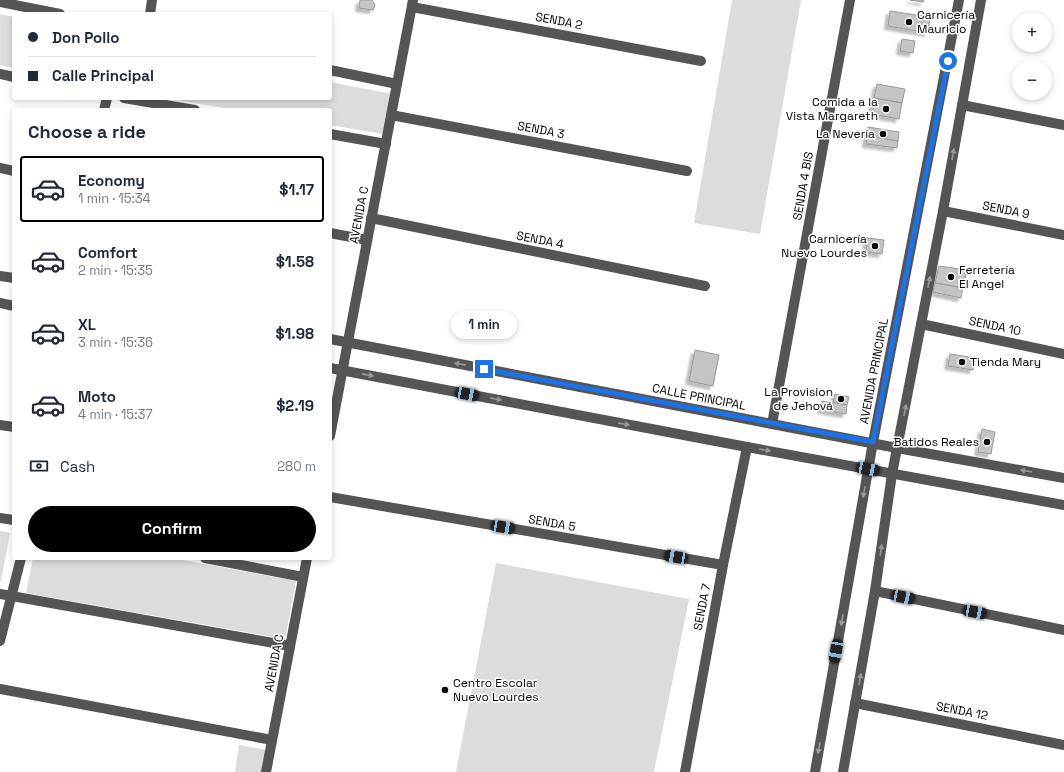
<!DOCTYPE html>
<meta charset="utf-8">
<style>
:root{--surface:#fff;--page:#f2f2f3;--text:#1f2937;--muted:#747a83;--line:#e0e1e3;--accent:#000}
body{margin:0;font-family:"Space Grotesk",sans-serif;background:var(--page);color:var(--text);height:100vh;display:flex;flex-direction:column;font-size:15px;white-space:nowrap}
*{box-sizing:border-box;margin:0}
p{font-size:13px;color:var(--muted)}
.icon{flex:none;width:22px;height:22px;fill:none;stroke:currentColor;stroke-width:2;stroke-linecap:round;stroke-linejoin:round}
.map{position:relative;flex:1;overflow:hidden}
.sheet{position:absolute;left:12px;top:108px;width:320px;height:452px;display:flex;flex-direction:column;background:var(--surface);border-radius:4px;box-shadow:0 2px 6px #0003}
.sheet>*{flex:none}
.guide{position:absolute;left:12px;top:12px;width:320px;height:88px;border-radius:4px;box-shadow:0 2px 6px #0003;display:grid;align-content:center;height:88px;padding:0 16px;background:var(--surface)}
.buttons{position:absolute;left:1012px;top:12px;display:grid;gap:8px}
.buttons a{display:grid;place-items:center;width:40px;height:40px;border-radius:50%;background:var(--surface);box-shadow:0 2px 6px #0003;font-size:20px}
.end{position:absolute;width:18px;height:18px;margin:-9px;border:5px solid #1a73e8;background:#fff;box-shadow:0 0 0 2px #fff}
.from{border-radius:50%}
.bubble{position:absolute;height:28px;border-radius:14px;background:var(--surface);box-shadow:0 2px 6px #0003;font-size:13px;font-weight:700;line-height:28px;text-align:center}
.car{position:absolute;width:12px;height:24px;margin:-12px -6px;border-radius:5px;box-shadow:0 0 3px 1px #0007;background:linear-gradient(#222 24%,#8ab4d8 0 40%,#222 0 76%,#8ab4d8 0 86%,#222 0)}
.guide b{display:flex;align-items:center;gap:14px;height:38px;font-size:15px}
.guide b+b{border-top:1px solid var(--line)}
.guide i{width:10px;height:10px;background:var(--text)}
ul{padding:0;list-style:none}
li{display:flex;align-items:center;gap:12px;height:66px;margin:0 8px 6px;padding:0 8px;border:2px solid transparent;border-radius:4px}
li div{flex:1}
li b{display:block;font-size:15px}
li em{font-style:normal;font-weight:700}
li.current{border-color:var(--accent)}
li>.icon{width:36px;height:36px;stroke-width:1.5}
h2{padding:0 16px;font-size:18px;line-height:48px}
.pay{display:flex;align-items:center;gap:10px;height:44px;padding:0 16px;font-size:15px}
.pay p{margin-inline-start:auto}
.cta{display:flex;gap:8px;margin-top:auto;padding:8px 16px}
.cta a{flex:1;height:46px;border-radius:24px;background:var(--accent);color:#fff;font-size:16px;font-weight:700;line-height:46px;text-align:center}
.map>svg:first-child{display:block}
.green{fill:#dcdcdc}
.building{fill:#c4c4c4;stroke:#999;filter:url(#shadow)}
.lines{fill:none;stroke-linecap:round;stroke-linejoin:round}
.minor{stroke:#555;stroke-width:10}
.oneway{fill:#999}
.route{stroke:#1a73e8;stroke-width:5}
.poi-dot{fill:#000;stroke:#fff;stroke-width:1.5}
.labels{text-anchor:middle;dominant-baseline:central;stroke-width:3;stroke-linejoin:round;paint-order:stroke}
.poi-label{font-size:12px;fill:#000;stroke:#fff;text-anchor:end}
.street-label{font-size:12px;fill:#000;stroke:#fff}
</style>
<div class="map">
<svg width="1064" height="772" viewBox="0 0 1064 772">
<defs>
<filter id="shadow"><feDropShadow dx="-3.5" dy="3.5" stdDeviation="1" flood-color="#0004"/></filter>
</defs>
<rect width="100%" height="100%" fill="#fff"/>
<g class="green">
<polygon points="732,0 801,0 760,234 694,223"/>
<polygon points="0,14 14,17 14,68 0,65"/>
<polygon points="330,82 392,94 388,135 330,125 330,110 237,110 163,98 330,98"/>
<polygon points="0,531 10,533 1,581 0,581"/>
<polygon points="33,558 172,558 296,581 285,639 26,593"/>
<polygon points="496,563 689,599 654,772 456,772"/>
<polygon points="239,745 274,751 269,772 235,772"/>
</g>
<g class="building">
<polygon points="360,0 372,0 375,5 373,10 359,8"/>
<polygon points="910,0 924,0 923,2"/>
<polygon points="890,11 930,17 928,33 888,26"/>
<polygon points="902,39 915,41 913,53 900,51"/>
<polygon points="877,84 905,89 902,103 874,98"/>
<polygon points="874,98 902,103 899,119 871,114"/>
<polygon points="868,127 899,132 898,141 867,136"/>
<polygon points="867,136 898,141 897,148 866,144"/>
<polygon points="867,238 884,240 882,254 866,252"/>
<polygon points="939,266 967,270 963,288 935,283"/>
<polygon points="935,283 963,288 961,298 933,292"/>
<polygon points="695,350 719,355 713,386 689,381"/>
<polygon points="950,354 975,358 973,370 948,366"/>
<polygon points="835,394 849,397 847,405 833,402"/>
<polygon points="822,401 847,405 846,414 821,410"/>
<polygon points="982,429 995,432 991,454 978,452"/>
</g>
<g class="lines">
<g class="minor">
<polyline points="0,2 60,14"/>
<polyline points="412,7 701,61"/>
<polyline points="150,14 152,0"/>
<polyline points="330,70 397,84"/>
<polyline points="0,74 14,77"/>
<polyline points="124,98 195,110"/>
<polyline points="962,105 1064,125"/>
<polyline points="104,110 107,98"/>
<polyline points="391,115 687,171"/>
<polyline points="330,134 386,144"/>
<polyline points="0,168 14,171"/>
<polyline points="943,211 1064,235"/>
<polyline points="371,218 705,286"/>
<polyline points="330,233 367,240"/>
<polyline points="0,276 14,278"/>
<polyline points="0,303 14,306"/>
<polyline points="921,324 1064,354"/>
<polyline points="330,339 897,448 1064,478"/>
<polyline points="330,368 747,447 1064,505"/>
<polyline points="772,424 850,0"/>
<polyline points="0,425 14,427"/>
<polyline points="330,436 413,0"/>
<polyline points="330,497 723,565"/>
<polyline points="0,518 14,520"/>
<polyline points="205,558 303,577"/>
<polyline points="875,591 1064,630"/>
<polyline points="0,594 290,646"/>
<polyline points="0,641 21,558"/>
<polyline points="0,689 272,740"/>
<polyline points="855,703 1064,745"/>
<polyline points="266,772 307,558"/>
<polyline points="685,772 723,565 747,447"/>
<polyline points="815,772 873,442 959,0"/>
<polyline points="843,772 875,591 892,474 943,211 981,0"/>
</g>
</g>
<defs><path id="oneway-solid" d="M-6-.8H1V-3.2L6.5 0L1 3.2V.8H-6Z"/></defs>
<g class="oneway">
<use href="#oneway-solid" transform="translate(953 154) rotate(-80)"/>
<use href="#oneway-solid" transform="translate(929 282) rotate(-79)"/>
<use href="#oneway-solid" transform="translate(460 364) rotate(-169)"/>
<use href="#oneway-solid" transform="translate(368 375) rotate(11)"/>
<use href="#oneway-solid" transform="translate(496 399) rotate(11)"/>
<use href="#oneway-solid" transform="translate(905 410) rotate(-79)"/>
<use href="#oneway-solid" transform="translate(624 424) rotate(11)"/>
<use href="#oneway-solid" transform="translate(765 450) rotate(10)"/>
<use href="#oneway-solid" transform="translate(1026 471) rotate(-170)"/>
<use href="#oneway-solid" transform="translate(864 492) rotate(100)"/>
<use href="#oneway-solid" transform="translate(881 550) rotate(-82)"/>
<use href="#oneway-solid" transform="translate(842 620) rotate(100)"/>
<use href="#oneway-solid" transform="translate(860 679) rotate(-80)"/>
<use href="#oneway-solid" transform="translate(819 748) rotate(100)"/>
</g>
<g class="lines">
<polyline class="route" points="484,369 873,442 948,61"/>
</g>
<g class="poi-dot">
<circle cx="909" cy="22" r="4"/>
<circle cx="886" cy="109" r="4"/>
<circle cx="883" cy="134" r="4"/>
<circle cx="875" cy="246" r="4"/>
<circle cx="951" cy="277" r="4"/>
<circle cx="962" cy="362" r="4"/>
<circle cx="841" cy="399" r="4"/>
<circle cx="987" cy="442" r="4"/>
<circle cx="445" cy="690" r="4"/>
</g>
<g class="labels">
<g class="poi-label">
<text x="917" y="15" text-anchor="start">Carnicería<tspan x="917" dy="14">Mauricio</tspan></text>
<text x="878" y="102">Comida a la<tspan x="878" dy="14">Vista Margareth</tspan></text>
<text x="875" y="134">La Nevería</text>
<text x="867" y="239">Carnicería<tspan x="867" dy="14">Nuevo Lourdes</tspan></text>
<text x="959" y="270" text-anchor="start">Ferretería<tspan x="959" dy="14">El Angel</tspan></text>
<text x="970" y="362" text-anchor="start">Tienda Mary</text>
<text x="833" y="392">La Provision<tspan x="833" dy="14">de Jehová</tspan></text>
<text x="979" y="442">Batidos Reales</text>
<text x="453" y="683" text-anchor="start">Centro Escolar<tspan x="453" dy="14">Nuevo Lourdes</tspan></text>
</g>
<g class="street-label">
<text transform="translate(559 21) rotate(11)">SENDA 2</text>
<text transform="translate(541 130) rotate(11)">SENDA 3</text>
<text transform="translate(803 186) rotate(-80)">SENDA 4 BIS</text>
<text transform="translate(1006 210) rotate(11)">SENDA 9</text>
<text transform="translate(359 215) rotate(-79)">AVENIDA C</text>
<text transform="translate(540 240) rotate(11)">SENDA 4</text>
<text transform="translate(995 326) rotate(12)">SENDA 10</text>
<text transform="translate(874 371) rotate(-79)">AVENIDA PRINCIPAL</text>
<text transform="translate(699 397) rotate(11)">CALLE PRINCIPAL</text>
<text transform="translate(552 523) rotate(10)">SENDA 5</text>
<text transform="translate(702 607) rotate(-79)">SENDA 7</text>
<text transform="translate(274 663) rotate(-79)">AVENIDA C</text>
<text transform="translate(962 711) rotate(11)">SENDA 12</text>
</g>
</g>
</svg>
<div class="buttons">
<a>+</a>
<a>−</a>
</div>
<i class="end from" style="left:948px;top:61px"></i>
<i class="end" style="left:484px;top:369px"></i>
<div class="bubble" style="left:451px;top:311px;width:66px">1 min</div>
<i class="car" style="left:467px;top:394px;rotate:101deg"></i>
<i class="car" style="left:868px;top:469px;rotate:101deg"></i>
<i class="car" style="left:503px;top:527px;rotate:100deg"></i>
<i class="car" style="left:676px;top:557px;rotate:280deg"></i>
<i class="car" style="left:903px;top:597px;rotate:102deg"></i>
<i class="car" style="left:975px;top:612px;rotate:101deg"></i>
<i class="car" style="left:836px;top:651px;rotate:190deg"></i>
<div class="guide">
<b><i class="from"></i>Don Pollo</b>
<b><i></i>Calle Principal</b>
</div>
<section class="sheet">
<h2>Choose a ride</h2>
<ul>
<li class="current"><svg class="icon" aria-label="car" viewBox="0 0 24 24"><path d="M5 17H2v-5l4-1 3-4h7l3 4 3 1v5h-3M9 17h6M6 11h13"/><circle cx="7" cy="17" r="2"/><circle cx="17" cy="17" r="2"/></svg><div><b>Economy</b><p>1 min · 15:34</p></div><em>$1.17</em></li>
<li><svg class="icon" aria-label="car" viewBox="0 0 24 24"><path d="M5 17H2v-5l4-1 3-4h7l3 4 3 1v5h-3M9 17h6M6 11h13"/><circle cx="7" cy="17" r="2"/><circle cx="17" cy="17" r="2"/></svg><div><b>Comfort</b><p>2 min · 15:35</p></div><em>$1.58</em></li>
<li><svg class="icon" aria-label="car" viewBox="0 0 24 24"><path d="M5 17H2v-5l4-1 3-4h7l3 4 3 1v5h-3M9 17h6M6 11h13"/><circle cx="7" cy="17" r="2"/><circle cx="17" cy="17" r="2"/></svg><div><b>XL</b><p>3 min · 15:36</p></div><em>$1.98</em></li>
<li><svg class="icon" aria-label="car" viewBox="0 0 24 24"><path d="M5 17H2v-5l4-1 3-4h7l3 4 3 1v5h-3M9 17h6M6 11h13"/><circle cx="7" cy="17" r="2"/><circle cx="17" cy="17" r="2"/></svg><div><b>Moto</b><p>4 min · 15:37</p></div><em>$2.19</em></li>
</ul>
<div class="pay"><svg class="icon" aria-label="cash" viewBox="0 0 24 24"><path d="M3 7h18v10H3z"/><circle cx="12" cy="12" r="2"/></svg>Cash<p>280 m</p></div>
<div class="cta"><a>Confirm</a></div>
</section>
</div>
